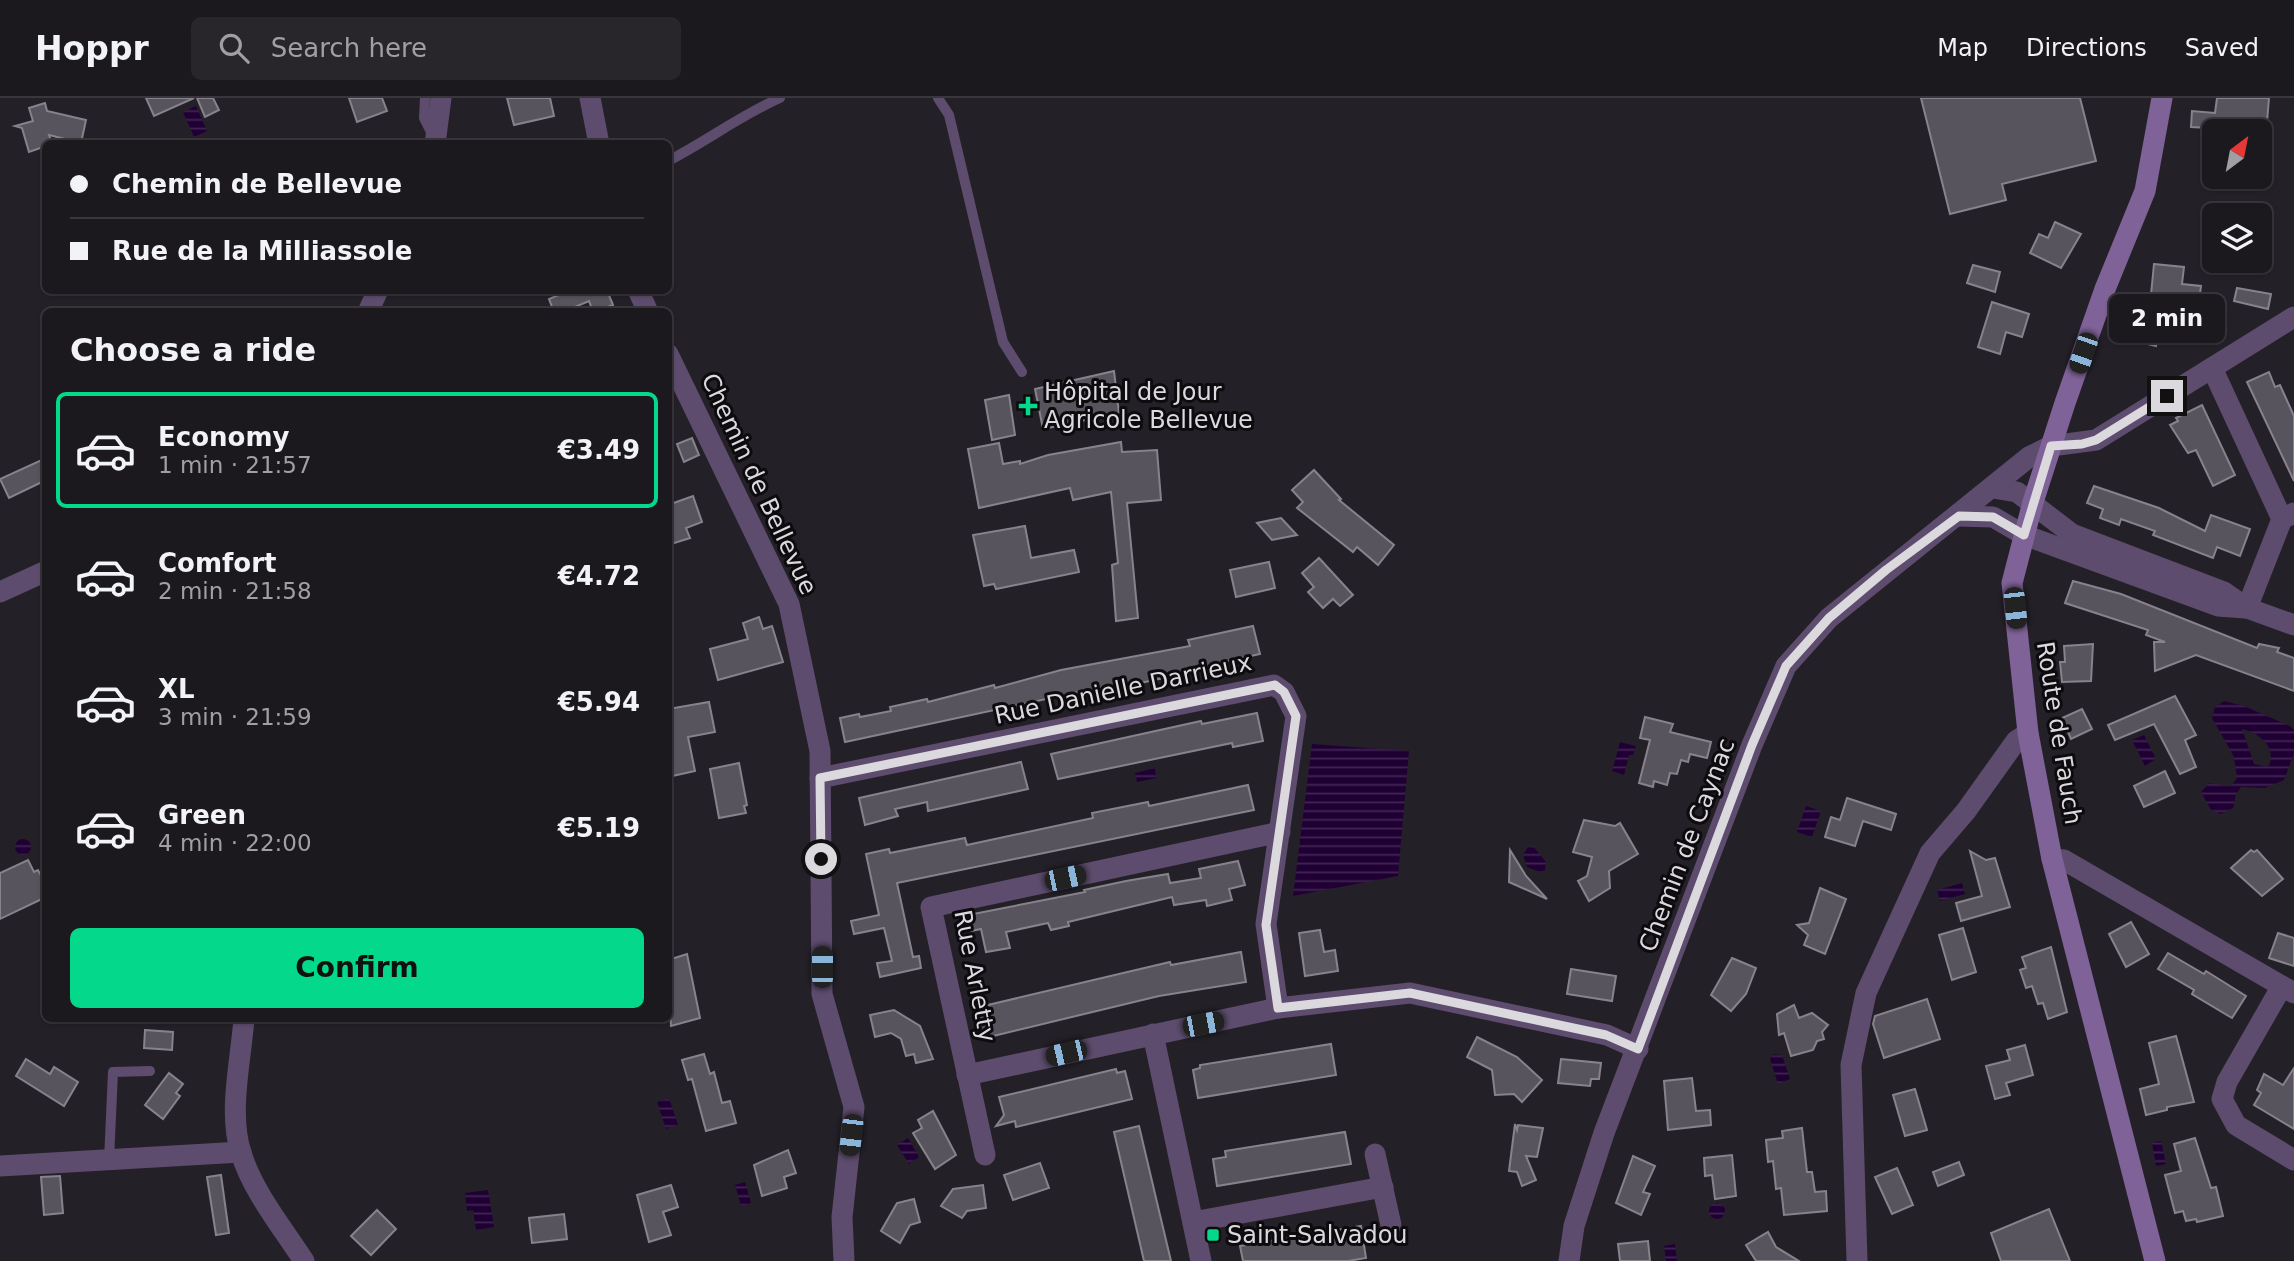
<!DOCTYPE html>
<meta charset="utf-8">
<style>
:root{--surface:#1b181e;--page:#28252b;--text:#f1f3f6;--muted:#a0a0a4;--line:#39373c;--accent:#04d98b}
body{margin:0;font-family:"DejaVu Sans",sans-serif;background:var(--page);color:var(--text);height:100vh;display:flex;flex-direction:column;font-size:26px;white-space:nowrap}
*{box-sizing:border-box;margin:0}
p{font-size:23px;color:var(--muted)}
.icon{flex:none;width:38px;height:38px;fill:none;stroke:currentColor;stroke-width:2;stroke-linecap:round;stroke-linejoin:round}
.map{position:relative;flex:1;overflow:hidden}
.panel{position:absolute;left:42px;top:210px;width:630px;height:714px;display:flex;flex-direction:column;background:var(--surface);border-radius:10px;box-shadow:0 2px 5px #0004,0 0 0 2px var(--line)}
.panel>*{flex:none}
.banner{position:absolute;left:42px;top:42px;width:630px;height:154px;border-radius:10px;box-shadow:0 2px 5px #0004,0 0 0 2px var(--line);display:grid;align-content:center;height:154px;padding:0 28px;background:var(--surface)}
.needle{width:46px;rotate:32deg}
.tools{position:absolute;left:2202px;top:21px;display:grid;gap:14px}
.tools a{display:grid;place-items:center;width:70px;height:70px;border-radius:10px;background:var(--surface);box-shadow:0 2px 5px #0004,0 0 0 2px var(--line);font-size:35px}
.end{position:absolute;width:32px;height:32px;margin:-16px;border:9px solid #dbd9de;background:#111;box-shadow:0 0 0 4px #111}
.from{border-radius:50%}
.bubble{position:absolute;height:49px;border-radius:10px;background:var(--surface);box-shadow:0 2px 5px #0004,0 0 0 2px var(--line);font-size:23px;font-weight:800;line-height:49px;text-align:center}
.car{position:absolute;width:21px;height:42px;margin:-21px -10px;border-radius:9px;box-shadow:0 0 5px 2px #0007;background:linear-gradient(#222 24%,#8ab4d8 0 40%,#222 0 76%,#8ab4d8 0 86%,#222 0)}
.banner b{display:flex;align-items:center;gap:24px;height:66px;font-size:26px}
.banner b+b{border-top:2px solid var(--line)}
.banner i{width:18px;height:18px;background:var(--text)}
ul{padding:0;list-style:none}
li{display:flex;align-items:center;gap:21px;height:116px;margin:0 14px 10px;padding:0 14px;border:4px solid transparent;border-radius:10px}
li div{flex:1}
li b{display:block;font-size:26px}
li em{font-style:normal;font-weight:800}
li.current{border-color:var(--accent)}
li>.icon{width:63px;height:63px;stroke-width:1.5}
h2{padding:0 28px;font-size:32px;line-height:84px}
.action{display:flex;gap:14px;margin-top:auto;padding:14px 28px}
.action a{flex:1;height:80px;border-radius:10px;background:var(--accent);color:#111;font-size:28px;font-weight:800;line-height:80px;text-align:center}
header{display:flex;align-items:center;gap:42px;box-sizing:border-box;height:98px;padding:0 35px;background:var(--surface);border-bottom:2px solid var(--line)}
header strong{font-size:33px}
nav{display:flex;gap:38px;margin-inline-start:auto;font-size:24px}
.search{width:490px;height:63px;background:var(--page);display:flex;align-items:center;gap:18px;box-sizing:border-box;padding:0 24px;border-radius:10px;color:var(--muted);font-size:26px}
.map>svg:first-child{display:block}
.water{fill:url(#water-rules);fill-rule:evenodd}
.building{fill:#58545d;stroke:#87828c;stroke-width:2}
.lines{fill:none;stroke-linecap:round;stroke-linejoin:round}
.lane{stroke:#5d4c6d;stroke-width:10}
.street{stroke:#5d4c6d;stroke-width:21}
.secondary{stroke:#7f6297;stroke-width:21}
.route{stroke:#dbd9de;stroke-width:9}
.poi-dot{fill:#04d98b;stroke:#0d0b0e;stroke-width:2.5}
.labels{text-anchor:middle;dominant-baseline:central;stroke-width:6;stroke-linejoin:round;paint-order:stroke}
.poi-label{font-size:24px;fill:#dbd9de;stroke:#0d0b0e;text-anchor:start}
.street-label{font-size:24px;fill:#dbd9de;stroke:#0d0b0e}
</style>
<header>
<strong>Hoppr</strong>
<div class="search"><svg class="icon" aria-label="search" viewBox="0 0 24 24"><circle cx="10" cy="10" r="6"/><path d="M15 15l6 6"/></svg>Search here</div>
<nav><a>Map</a><a>Directions</a><a>Saved</a></nav>
</header>
<div class="map">
<svg width="2294" height="1163" viewBox="0 0 2294 1163">
<defs>
<pattern id="water-rules" width="6" height="5" patternUnits="userSpaceOnUse" patternTransform="scale(1.75)"><rect width="6" height="5" fill="#200034"/><path d="M0 2.5h6" fill="none" stroke="#402551"/></pattern>
</defs>
<rect width="100%" height="100%" fill="#242028"/>
<g class="water">
<polygon points="196,8 207,33 194,39 183,14"/>
<path d="M2224 603 2244 608 2290 628 2294 632V655L2284 682 2265 690 2241 689 2236 696 2233 710 2221 716 2211 712 2201 694 2209 685 2231 688 2237 680 2234 659 2212 620 2215 609ZM2242 631C2260 635 2278 650 2268 669L2254 666Z"/>
<polygon points="2144,637 2156,661 2145,668 2132,642"/>
<polygon points="1620,644 1636,648 1633,657 1629,657 1624,677 1612,673"/>
<polygon points="1312,646 1409,653 1398,778 1293,798"/>
<polygon points="1155,670 1156,680 1137,684 1135,675"/>
<polygon points="1806,708 1821,713 1812,739 1797,734"/>
<circle cx="23" cy="749" r="8"/>
<polygon points="1533,748 1546,764 1545,772 1540,774 1527,769 1523,757 1528,749"/>
<polygon points="1962,785 1965,796 1940,803 1937,792"/>
<polygon points="1774,956 1782,957 1790,981 1778,986 1770,961"/>
<polygon points="669,1000 678,1027 666,1031 657,1004"/>
<polygon points="908,1040 919,1059 909,1066 897,1047"/>
<polygon points="2161,1043 2166,1066 2156,1068 2152,1045"/>
<polygon points="745,1084 751,1105 741,1108 735,1087"/>
<polygon points="488,1092 494,1129 476,1132 473,1112 467,1113 465,1095"/>
<circle cx="1717" cy="1113" r="8"/>
<polygon points="1675,1146 1677,1163 1666,1163 1664,1148"/>
</g>
<g class="building">
<polygon points="146,0 194,0 154,18"/>
<polygon points="197,0 213,0 219,12 205,19"/>
<polygon points="349,0 382,0 387,13 357,24"/>
<polygon points="507,0 550,0 554,18 514,27"/>
<polygon points="1921,0 2080,0 2096,63 2002,86 2006,102 1950,116"/>
<polygon points="2217,0 2269,0 2267,24 2248,23 2247,32 2191,29 2192,13 2215,15"/>
<polygon points="45,5 47,13 86,22 81,45 49,37 52,46 29,54 22,30 15,28 33,23 29,10"/>
<polygon points="2055,124 2081,136 2061,170 2030,155 2039,136 2048,140"/>
<polygon points="2154,166 2184,169 2182,186 2201,188 2199,204 2168,199 2156,248 2131,242 2140,204 2150,207"/>
<polygon points="1973,167 2000,174 1995,194 1967,185"/>
<polygon points="2237,190 2271,196 2268,211 2234,203"/>
<polygon points="571,192 613,192 608,195 613,207 593,214 589,203 563,214 554,214 549,201"/>
<polygon points="1992,204 2029,216 2022,239 2006,234 2000,256 1978,249"/>
<polygon points="1114,273 1119,315 1043,331 1035,291"/>
<polygon points="2269,274 2275,289 2280,287 2294,318 2294,383 2247,284"/>
<polygon points="1009,297 1015,337 992,342 985,302"/>
<polygon points="2202,307 2235,377 2213,388 2196,352 2188,355 2170,327 2178,323 2176,320"/>
<polygon points="692,340 699,357 684,364 677,346"/>
<polygon points="1121,344 1122,354 1157,352 1161,402 1127,405 1138,520 1116,523 1112,467 1118,465 1111,394 1073,402 1070,390 979,410 968,351 999,345 1003,366 1020,363 1020,366 1048,357"/>
<polygon points="46,360 46,382 9,400 0,381"/>
<polygon points="1314,372 1341,401 1339,402 1394,447 1378,467 1357,449 1353,454 1297,410 1303,404 1292,392"/>
<polygon points="2094,388 2159,410 2205,433 2211,417 2250,431 2240,458 2217,449 2213,460 2153,437 2155,433 2121,421 2119,427 2100,420 2103,411 2087,405"/>
<polygon points="693,398 702,424 686,430 690,440 668,447 668,407"/>
<polygon points="1281,420 1297,437 1272,442 1257,425"/>
<polygon points="1025,428 1031,460 1074,452 1079,474 996,491 994,486 984,488 973,437"/>
<polygon points="1319,460 1353,497 1340,508 1333,501 1323,510 1308,494 1314,489 1302,475"/>
<polygon points="1269,464 1275,490 1236,499 1230,472"/>
<polygon points="2073,483 2121,496 2257,550 2259,546 2279,550 2277,554 2294,560 2294,593 2196,557 2155,573 2154,544 2165,544 2146,537 2148,532 2065,505"/>
<polygon points="759,519 763,531 772,528 783,564 718,582 710,551 748,541 743,525"/>
<polygon points="1253,528 1260,556 1214,566 1215,569 1089,596 1088,592 845,644 840,620 859,616 860,619 891,613 890,609 927,601 928,604 994,587 995,590 1061,572 1190,548 1188,542"/>
<polygon points="2093,546 2091,583 2062,584 2060,564 2065,564 2064,548"/>
<polygon points="2175,598 2196,637 2185,642 2196,669 2180,676 2154,626 2115,642 2108,627"/>
<polygon points="709,604 715,634 688,639 695,673 668,679 668,611"/>
<polygon points="2082,611 2092,631 2071,641 2062,620"/>
<polygon points="1257,615 1263,643 1233,649 1232,645 1058,681 1051,656 1201,623 1202,626"/>
<polygon points="1645,619 1673,626 1670,634 1711,644 1707,660 1690,656 1688,664 1681,662 1677,676 1670,675 1667,687 1654,683 1653,689 1639,685 1650,642 1640,640"/>
<polygon points="1021,664 1028,691 928,713 927,704 895,711 898,718 865,727 859,700"/>
<polygon points="739,665 747,707 744,708 746,715 719,720 710,671"/>
<polygon points="2165,673 2175,695 2144,709 2134,688"/>
<polygon points="1248,687 1254,712 897,785 913,859 919,858 921,870 880,879 877,865 892,863 884,830 854,836 851,823 879,817 866,756 889,751 890,755 965,740 967,747 1093,720 1092,715 1148,704 1149,708"/>
<polygon points="1847,700 1896,716 1891,732 1863,723 1855,748 1825,739 1831,719 1840,722"/>
<polygon points="1584,722 1615,728 1620,725 1638,756 1609,773 1610,790 1589,803 1578,783 1587,778 1592,759 1573,754"/>
<polygon points="1510,752 1526,778 1547,801 1509,784"/>
<polygon points="2251,752 2254,754 2257,752 2283,781 2262,798 2231,770"/>
<polygon points="1970,753 1986,762 1995,760 2010,809 1961,823 1956,805 1982,798"/>
<polygon points="28,762 34,774 38,772 46,787 46,799 0,821 0,775"/>
<polygon points="1238,763 1245,787 1229,791 1232,802 1207,808 1206,802 1174,807 1172,799 1068,824 1069,828 1051,832 1048,825 1006,834 1010,850 986,854 981,831 971,833 968,817 1085,794 1084,792 1126,783 1168,776 1170,785 1201,780 1199,771"/>
<polygon points="1820,790 1846,801 1825,856 1804,847 1808,837 1797,827 1809,825"/>
<polygon points="2131,824 2149,856 2126,869 2109,836"/>
<polygon points="1963,830 1976,874 1952,882 1939,837"/>
<polygon points="1320,832 1324,854 1335,852 1338,873 1305,878 1299,835"/>
<polygon points="2278,835 2294,840 2294,868 2269,860"/>
<polygon points="2051,849 2067,914 2048,921 2043,905 2038,906 2032,888 2026,890 2020,872 2026,870 2022,859"/>
<polygon points="1241,854 1246,884 1159,898 989,939 988,936 982,937 975,910 1170,864 1171,867"/>
<polygon points="2168,855 2204,876 2206,873 2246,898 2232,920 2192,896 2194,892 2158,871"/>
<polygon points="687,856 700,920 671,928 668,862"/>
<polygon points="1732,860 1756,870 1746,896 1731,913 1711,897"/>
<polygon points="1571,871 1616,878 1612,903 1567,896"/>
<polygon points="1927,901 1940,941 1884,960 1873,926 1875,918"/>
<polygon points="1794,907 1799,920 1812,915 1828,927 1822,934 1824,941 1817,943 1813,952 1791,958 1784,935 1779,937 1777,916"/>
<polygon points="894,912 920,928 933,961 916,965 914,956 906,958 901,941 891,935 875,939 870,917"/>
<polygon points="145,932 173,934 172,952 144,950"/>
<polygon points="2176,938 2194,1004 2167,1009 2167,1012 2146,1017 2140,991 2159,986 2149,945"/>
<polygon points="1477,939 1517,959 1542,982 1522,1004 1514,996 1495,997 1492,972 1467,959"/>
<polygon points="1331,946 1336,977 1198,1000 1193,972 1200,970 1200,967"/>
<polygon points="2025,947 2033,977 2006,985 2010,997 1995,1001 1986,968 2010,962 2007,952"/>
<polygon points="704,956 710,976 714,974 722,1005 730,1003 736,1025 706,1033 692,981 688,982 682,962"/>
<polygon points="26,961 50,976 54,969 78,984 64,1008 16,978"/>
<polygon points="1561,961 1601,965 1599,981 1591,981 1590,988 1558,985"/>
<polygon points="2294,970 2294,1031 2254,1007 2261,995 2257,992 2264,976 2283,987"/>
<polygon points="1116,971 1117,975 1125,973 1132,1001 1016,1029 1015,1023 996,1028 1004,1017 999,999"/>
<polygon points="169,975 183,986 176,995 180,998 163,1021 145,1007"/>
<polygon points="1692,980 1696,1013 1710,1012 1711,1027 1668,1032 1664,983"/>
<polygon points="1915,991 1927,1032 1905,1038 1893,997"/>
<polygon points="933,1013 956,1057 935,1071 913,1035 922,1030 918,1022"/>
<polygon points="1515,1026 1517,1032 1518,1027 1543,1030 1537,1059 1526,1058 1536,1082 1522,1088 1517,1074 1509,1073"/>
<polygon points="1139,1028 1160,1117 1171,1163 1144,1163 1131,1107 1114,1034"/>
<polygon points="1802,1030 1807,1074 1812,1074 1815,1094 1826,1093 1827,1113 1784,1117 1781,1090 1776,1091 1773,1063 1768,1064 1766,1042 1783,1040 1782,1033"/>
<polygon points="1345,1034 1351,1066 1217,1088 1213,1061 1226,1059 1225,1053"/>
<polygon points="2195,1040 2211,1090 2216,1089 2223,1118 2197,1124 2196,1121 2186,1123 2183,1113 2175,1115 2165,1077 2181,1073 2174,1046"/>
<polygon points="788,1052 796,1075 784,1079 787,1090 762,1098 754,1067"/>
<polygon points="1732,1057 1736,1098 1715,1101 1712,1077 1705,1078 1704,1060"/>
<polygon points="1633,1058 1655,1068 1643,1094 1650,1096 1641,1117 1616,1105"/>
<polygon points="1959,1064 1964,1077 1938,1088 1933,1074"/>
<polygon points="1040,1065 1049,1090 1013,1102 1004,1077"/>
<polygon points="1897,1070 1913,1107 1892,1116 1875,1079"/>
<polygon points="221,1077 229,1135 216,1137 207,1079"/>
<polygon points="60,1078 63,1115 44,1117 41,1079"/>
<polygon points="671,1087 678,1109 663,1114 671,1137 649,1144 637,1097"/>
<polygon points="983,1087 986,1110 967,1113 962,1120 941,1108 953,1091"/>
<polygon points="914,1101 920,1124 910,1127 900,1145 881,1133 897,1105"/>
<polygon points="2049,1111 2070,1163 2001,1163 1991,1135"/>
<polygon points="377,1112 396,1131 371,1157 351,1138"/>
<polygon points="564,1116 567,1141 532,1145 529,1120"/>
<polygon points="1361,1128 1366,1160 1348,1163 1243,1163 1240,1148"/>
<polygon points="1768,1134 1776,1149 1799,1163 1756,1163 1746,1147"/>
<polygon points="1648,1143 1650,1163 1620,1163 1618,1146"/>
</g>
<g class="lines">
<g class="lane">
<polyline points="425,0 424,20 433,38"/>
<polyline points="938,0 949,17 1003,244 1022,274"/>
<path d="M668 63C707 43 741 17 780 0"/>
<polyline points="109,1062 113,974 150,973"/>
</g>
<g class="street">
<polyline points="590,0 599,46"/>
<polyline points="435,46 441,0"/>
<polyline points="638,192 648,214"/>
<polyline points="368,214 378,192"/>
<polyline points="668,256 789,506 820,653 822,896 854,1009 842,1119 844,1163"/>
<polyline points="2212,270 2282,421"/>
<polyline points="1993,390 2017,394 2072,436 2224,494 2247,510 2294,527"/>
<polyline points="1959,418 1993,419 2024,437 2218,508 2245,510"/>
<polyline points="0,494 46,473"/>
<polyline points="2247,510 2282,421 2294,415"/>
<polyline points="820,680 1274,587 1284,594 1296,618 1266,826 1278,910"/>
<polyline points="2052,761 2064,762 2294,895"/>
<polyline points="2282,888 2227,984 2222,1001 2236,1027 2294,1062"/>
<path d="M244 920C241 963 228 1014 241 1055 253 1094 282 1129 304 1163"/>
<polyline points="1153,936 1201,1163"/>
<polyline points="967,977 1278,910 1410,895 1607,937 1638,951"/>
<polyline points="1375,1056 1391,1127"/>
<polyline points="985,1057 931,809 1280,734"/>
<polyline points="0,1068 241,1054"/>
<polyline points="1193,1124 1383,1089"/>
<polyline points="1569,1163 1574,1128 1604,1035 1752,647 1786,568 1829,520 2029,359 2051,348 2096,342 2294,219"/>
<polyline points="1857,1163 1851,967 1866,895 1930,755 1966,713 2016,643 2028,635"/>
</g>
<polyline class="secondary" points="2155,1163 2052,761 2028,635 2012,485 2033,404 2065,305 2105,191 2145,93 2162,0"/>
</g>
<g class="lines">
<polyline class="route" points="821,761 820,680 1275,587 1284,594 1296,618 1266,827 1278,910 1410,895 1606,937 1638,951 1752,647 1786,568 1829,520 1886,472 1959,418 1993,419 2024,437 2051,348 2082,346 2096,342 2167,298"/>
</g>
<g class="poi-dot">
<path d="M1024.5 297.5h7v7h7v7h-7v7h-7v-7h-7v-7h7z"/>
<rect x="1206" y="1130" width="14" height="14" rx="3.5"/>
</g>
<g class="labels">
<g class="poi-label">
<text x="1044" y="294">Hôpital de Jour<tspan x="1044" dy="28">Agricole Bellevue</tspan></text>
<text x="1227" y="1137">Saint-Salvadou</text>
</g>
<g class="street-label">
<text transform="translate(759 386) rotate(65)">Chemin de Bellevue</text>
<text transform="translate(1123 591) rotate(-12)">Rue Danielle Darrieux</text>
<text transform="translate(2059 635) rotate(81)">Route de Fauch</text>
<text transform="translate(1687 747) rotate(-69)">Chemin de Caynac</text>
<text transform="translate(975 878) rotate(79)">Rue Arletty</text>
</g>
</g>
</svg>
<div class="tools">
<a><svg class="needle" viewBox="-14 -14 28 28"><path d="M0-13l5 13h-10z" fill="#e53935"/><path d="M0 13l5-13h-10z" fill="#a0a0a4"/></svg></a>
<a><svg class="icon" aria-label="layers" viewBox="0 0 24 24"><path d="M12 4l9 5-9 5-9-5zM3 14l9 5 9-5"/></svg></a>
</div>
<i class="end from" style="left:821px;top:761px"></i>
<i class="end" style="left:2167px;top:298px"></i>
<div class="bubble" style="left:2109px;top:196px;width:116px">2 min</div>
<i class="car" style="left:2083px;top:255px;rotate:199deg"></i>
<i class="car" style="left:2015px;top:510px;rotate:174deg"></i>
<i class="car" style="left:1065px;top:780px;rotate:78deg"></i>
<i class="car" style="left:822px;top:869px;rotate:0deg"></i>
<i class="car" style="left:1203px;top:926px;rotate:79deg"></i>
<i class="car" style="left:1066px;top:955px;rotate:257deg"></i>
<i class="car" style="left:851px;top:1037px;rotate:187deg"></i>
<div class="banner">
<b><i class="from"></i>Chemin de Bellevue</b>
<b><i></i>Rue de la Milliassole</b>
</div>
<section class="panel">
<h2>Choose a ride</h2>
<ul>
<li class="current"><svg class="icon" aria-label="car" viewBox="0 0 24 24"><path d="M5 17H2v-5l4-1 3-4h7l3 4 3 1v5h-3M9 17h6M6 11h13"/><circle cx="7" cy="17" r="2"/><circle cx="17" cy="17" r="2"/></svg><div><b>Economy</b><p>1 min · 21:57</p></div><em>€3.49</em></li>
<li><svg class="icon" aria-label="car" viewBox="0 0 24 24"><path d="M5 17H2v-5l4-1 3-4h7l3 4 3 1v5h-3M9 17h6M6 11h13"/><circle cx="7" cy="17" r="2"/><circle cx="17" cy="17" r="2"/></svg><div><b>Comfort</b><p>2 min · 21:58</p></div><em>€4.72</em></li>
<li><svg class="icon" aria-label="car" viewBox="0 0 24 24"><path d="M5 17H2v-5l4-1 3-4h7l3 4 3 1v5h-3M9 17h6M6 11h13"/><circle cx="7" cy="17" r="2"/><circle cx="17" cy="17" r="2"/></svg><div><b>XL</b><p>3 min · 21:59</p></div><em>€5.94</em></li>
<li><svg class="icon" aria-label="car" viewBox="0 0 24 24"><path d="M5 17H2v-5l4-1 3-4h7l3 4 3 1v5h-3M9 17h6M6 11h13"/><circle cx="7" cy="17" r="2"/><circle cx="17" cy="17" r="2"/></svg><div><b>Green</b><p>4 min · 22:00</p></div><em>€5.19</em></li>
</ul>
<div class="action"><a>Confirm</a></div>
</section>
</div>
